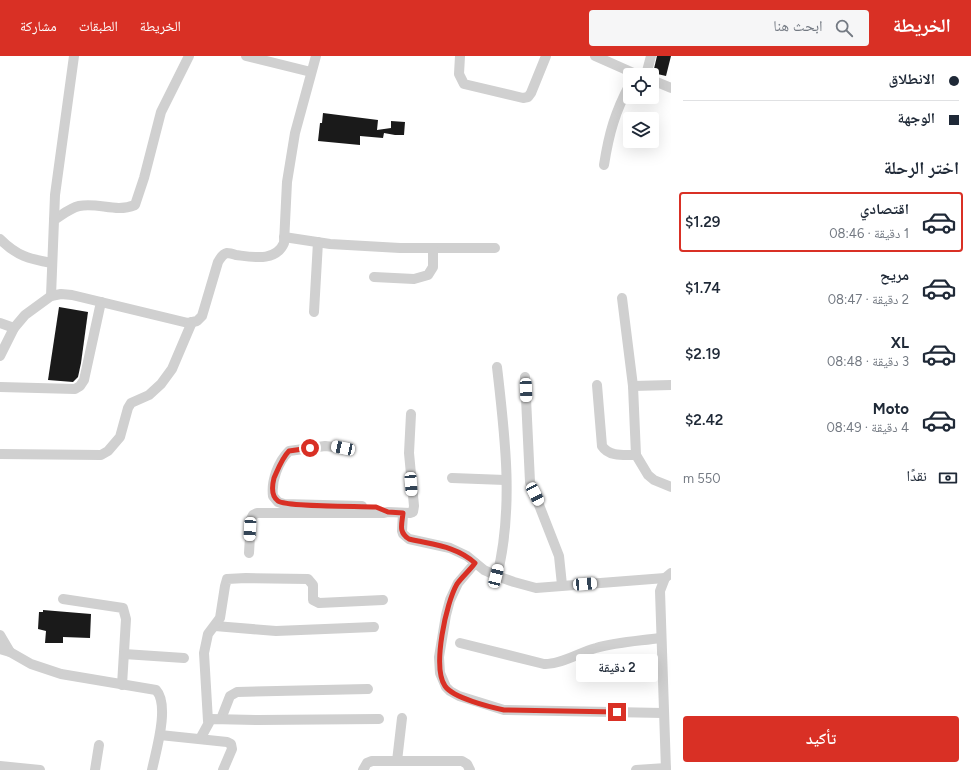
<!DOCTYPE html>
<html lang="ar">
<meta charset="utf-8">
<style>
:root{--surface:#fff;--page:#f6f6f7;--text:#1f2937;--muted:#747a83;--line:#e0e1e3;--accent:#d93025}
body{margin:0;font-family:Figtree,"Noto Naskh Arabic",sans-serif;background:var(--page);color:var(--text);direction:rtl;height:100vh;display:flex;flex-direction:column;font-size:15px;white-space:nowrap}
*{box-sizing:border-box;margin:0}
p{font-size:13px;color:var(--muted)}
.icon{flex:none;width:22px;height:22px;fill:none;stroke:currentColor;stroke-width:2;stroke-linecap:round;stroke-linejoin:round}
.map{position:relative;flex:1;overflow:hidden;direction:ltr}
.sheet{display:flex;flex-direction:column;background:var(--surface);width:300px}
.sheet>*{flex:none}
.banner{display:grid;align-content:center;height:88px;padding:0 12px;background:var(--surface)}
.controls{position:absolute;left:623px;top:12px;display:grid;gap:8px}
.controls a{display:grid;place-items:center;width:36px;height:36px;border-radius:4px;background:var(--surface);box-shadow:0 4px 16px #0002;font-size:20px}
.end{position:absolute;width:18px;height:18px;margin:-9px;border:5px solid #d93025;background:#fff;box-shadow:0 0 0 2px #fff}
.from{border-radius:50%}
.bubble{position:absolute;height:28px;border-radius:4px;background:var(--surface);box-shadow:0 4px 16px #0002;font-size:13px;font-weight:600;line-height:28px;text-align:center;direction:rtl}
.car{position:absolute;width:12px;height:24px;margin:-12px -6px;border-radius:5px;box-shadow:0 0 3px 1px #0007;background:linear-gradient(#fff 24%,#345 0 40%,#fff 0 76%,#345 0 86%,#fff 0)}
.banner b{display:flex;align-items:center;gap:14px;height:38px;font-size:15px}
.banner b+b{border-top:1px solid var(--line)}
.banner i{width:10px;height:10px;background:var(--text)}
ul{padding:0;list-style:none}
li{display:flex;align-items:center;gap:12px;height:60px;margin:0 8px 6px;padding:0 4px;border:2px solid transparent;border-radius:4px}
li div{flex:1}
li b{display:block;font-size:15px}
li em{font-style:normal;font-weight:600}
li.selected{border-color:var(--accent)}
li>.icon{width:36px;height:36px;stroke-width:1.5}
h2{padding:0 12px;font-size:18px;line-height:48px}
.pay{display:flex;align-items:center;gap:10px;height:44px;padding:0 12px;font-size:15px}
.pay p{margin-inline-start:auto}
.button{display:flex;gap:8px;margin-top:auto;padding:8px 12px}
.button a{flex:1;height:46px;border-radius:4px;background:var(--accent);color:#fff;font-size:16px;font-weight:600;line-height:46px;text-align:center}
header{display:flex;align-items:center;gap:24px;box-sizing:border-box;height:56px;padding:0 20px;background:var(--accent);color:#fff}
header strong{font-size:19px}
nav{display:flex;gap:22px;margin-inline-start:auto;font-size:14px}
.search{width:280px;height:36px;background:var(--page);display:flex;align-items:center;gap:10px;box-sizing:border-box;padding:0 14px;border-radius:4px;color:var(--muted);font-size:15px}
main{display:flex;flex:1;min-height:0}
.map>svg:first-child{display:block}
.building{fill:#1a1a1a}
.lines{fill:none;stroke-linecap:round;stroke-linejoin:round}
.minor{stroke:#d0d0d0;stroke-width:10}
.route{stroke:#d93025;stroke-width:5}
</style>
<header>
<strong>الخريطة</strong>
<div class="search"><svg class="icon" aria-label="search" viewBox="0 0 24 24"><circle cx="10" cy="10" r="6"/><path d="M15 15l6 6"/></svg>ابحث هنا</div>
<nav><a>الخريطة</a><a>الطبقات</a><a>مشاركة</a></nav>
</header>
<main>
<section class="sheet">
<div class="banner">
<b><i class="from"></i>الانطلاق</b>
<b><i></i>الوجهة</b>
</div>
<h2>اختر الرحلة</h2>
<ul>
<li class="selected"><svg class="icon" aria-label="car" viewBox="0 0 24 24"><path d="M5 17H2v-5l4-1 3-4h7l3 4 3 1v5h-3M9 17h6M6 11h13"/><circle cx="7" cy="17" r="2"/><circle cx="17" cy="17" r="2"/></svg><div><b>اقتصادي</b><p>1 دقيقة · 08:46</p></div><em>$1.29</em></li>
<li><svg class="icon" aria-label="car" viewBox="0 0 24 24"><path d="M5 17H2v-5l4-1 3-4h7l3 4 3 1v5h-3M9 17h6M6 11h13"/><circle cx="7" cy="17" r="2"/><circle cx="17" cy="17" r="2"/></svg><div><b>مريح</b><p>2 دقيقة · 08:47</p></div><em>$1.74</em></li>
<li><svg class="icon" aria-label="car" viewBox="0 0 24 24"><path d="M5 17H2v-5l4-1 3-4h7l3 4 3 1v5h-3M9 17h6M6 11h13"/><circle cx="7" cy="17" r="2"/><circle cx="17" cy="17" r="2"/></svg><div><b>XL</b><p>3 دقيقة · 08:48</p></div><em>$2.19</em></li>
<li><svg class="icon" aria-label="car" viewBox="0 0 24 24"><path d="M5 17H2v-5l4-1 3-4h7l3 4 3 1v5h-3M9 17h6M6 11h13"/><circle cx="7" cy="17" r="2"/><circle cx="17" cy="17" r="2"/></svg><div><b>Moto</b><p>4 دقيقة · 08:49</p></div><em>$2.42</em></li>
</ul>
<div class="pay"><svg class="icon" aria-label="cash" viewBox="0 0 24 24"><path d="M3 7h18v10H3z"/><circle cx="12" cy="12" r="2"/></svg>نقدًا<p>550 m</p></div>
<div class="button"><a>تأكيد</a></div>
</section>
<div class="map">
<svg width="671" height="714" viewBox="0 0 671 714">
<rect width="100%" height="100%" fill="#fff"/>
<g class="building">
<polygon points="657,0 671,0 666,20 653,17"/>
<polygon points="323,57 378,64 377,74 391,72 391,65 405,66 404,79 395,79 384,77 383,82 360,80 360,89 318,85 320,67 322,67"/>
<polygon points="59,251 88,256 81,307 78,321 73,326 48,324"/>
<polygon points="43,554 91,558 90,582 63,581 63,587 45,587 46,575 38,573 39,556 43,556"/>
</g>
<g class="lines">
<g class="minor">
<polyline points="246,0 311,16"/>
<polyline points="460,0 459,18 464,28 523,42 528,41 531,37 546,0"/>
<polyline points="595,0 638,19"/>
<polyline points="646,19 651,0"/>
<polyline points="652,24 671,32"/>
<path d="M604 109C609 77 615 56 630 28"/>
<path d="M54 164C62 159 70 152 79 150 99 146 115 157 135 149L144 122 161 56 189 0"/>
<polyline points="284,181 330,188 400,192 495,192"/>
<path d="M0 183C17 200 29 203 52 207"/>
<polyline points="374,221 414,223 428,219 433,211 433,192"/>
<polyline points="51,240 55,139 74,0"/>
<polyline points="622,242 633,330 636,399 648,419 654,424 671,431"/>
<polyline points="314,256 318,186"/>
<polyline points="0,267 14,272"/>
<path d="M0 300 14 272 25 259 51 240 61 238 72 239 188 267 197 265 202 260 218 206C220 203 222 198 227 197 229 197 233 198 236 199 253 201 276 206 284 187L287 126 295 77 316 0"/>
<polyline points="525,321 530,426 559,500 562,529"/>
<path d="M597 329 602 390C609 401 624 399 636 399"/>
<polyline points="633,330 671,329"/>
<polyline points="0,331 75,333 80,330 84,324 101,246"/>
<path d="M343 392 325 390 289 395C278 406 271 425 273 440L278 446 284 448 362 450"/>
<polyline points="0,398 101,399 108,395 120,381 128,352 131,347 149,339 161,328 172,313 192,266"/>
<polyline points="452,422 505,424"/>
<polyline points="403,457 402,475 403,478 409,483 450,492 467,500 484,514 497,520 514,526 536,532 665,522"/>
<polyline points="249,497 251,463 253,459 257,457 383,457 388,456 410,457 413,456 414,450 409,397 411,358"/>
<polyline points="475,507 458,527 450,544 446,559 439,601 440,617 446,631 450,635 459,640 504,654 663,657"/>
<path d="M497 520C514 452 505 380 497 311"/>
<polyline points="63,543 123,552 126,563 122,629"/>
<polyline points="215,570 276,575 374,571"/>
<polyline points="0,579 10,596"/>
<path d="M460 587 544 608C560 609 580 596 596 592 617 586 639 585 660 582"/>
<path d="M0 593 10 596 31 608 61 618 156 634C170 649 156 695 152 714"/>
<polyline points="124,598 184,602"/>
<polyline points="221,663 230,640 237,636 368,633"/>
<polyline points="208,665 204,597 208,578 220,562 225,530 227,523 246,522 308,523 313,529 313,544 319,547 383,544"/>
<polyline points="160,679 227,686 231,688 232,693 223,714"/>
<polyline points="200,683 211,663 258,664 379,663"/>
<polyline points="397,705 402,662"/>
<polyline points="0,710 40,714"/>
<polyline points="95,714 99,689"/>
<polyline points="363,714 367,707 372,705 462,705 467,708 470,714"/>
<polyline points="636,714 666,712"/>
<polyline points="666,714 660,535 665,522 671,517"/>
</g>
</g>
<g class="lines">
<path class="route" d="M310 392 289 395C282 402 278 413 274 422 272 430 271 440 278 445 286 451 361 450 376 451L388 456 403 457C402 468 398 476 409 483 434 489 456 490 475 507 470 514 462 521 457 528 446 547 432 611 445 630 453 642 490 651 504 654L617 656"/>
</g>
</svg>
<div class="controls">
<a><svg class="icon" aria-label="locate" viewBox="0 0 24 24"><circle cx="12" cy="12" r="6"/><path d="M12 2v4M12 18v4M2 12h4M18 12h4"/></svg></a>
<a><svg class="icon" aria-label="layers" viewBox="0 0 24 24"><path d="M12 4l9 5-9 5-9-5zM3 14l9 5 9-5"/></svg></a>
</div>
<i class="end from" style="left:310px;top:392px"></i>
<i class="end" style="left:617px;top:656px"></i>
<div class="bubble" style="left:576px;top:598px;width:82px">2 دقيقة</div>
<i class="car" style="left:526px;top:334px;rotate:178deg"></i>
<i class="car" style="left:343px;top:392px;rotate:282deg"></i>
<i class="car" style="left:411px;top:428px;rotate:176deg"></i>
<i class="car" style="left:535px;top:438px;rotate:153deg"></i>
<i class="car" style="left:250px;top:473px;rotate:183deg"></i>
<i class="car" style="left:496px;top:520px;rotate:14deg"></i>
<i class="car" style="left:585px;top:528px;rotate:86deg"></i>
</div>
</main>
